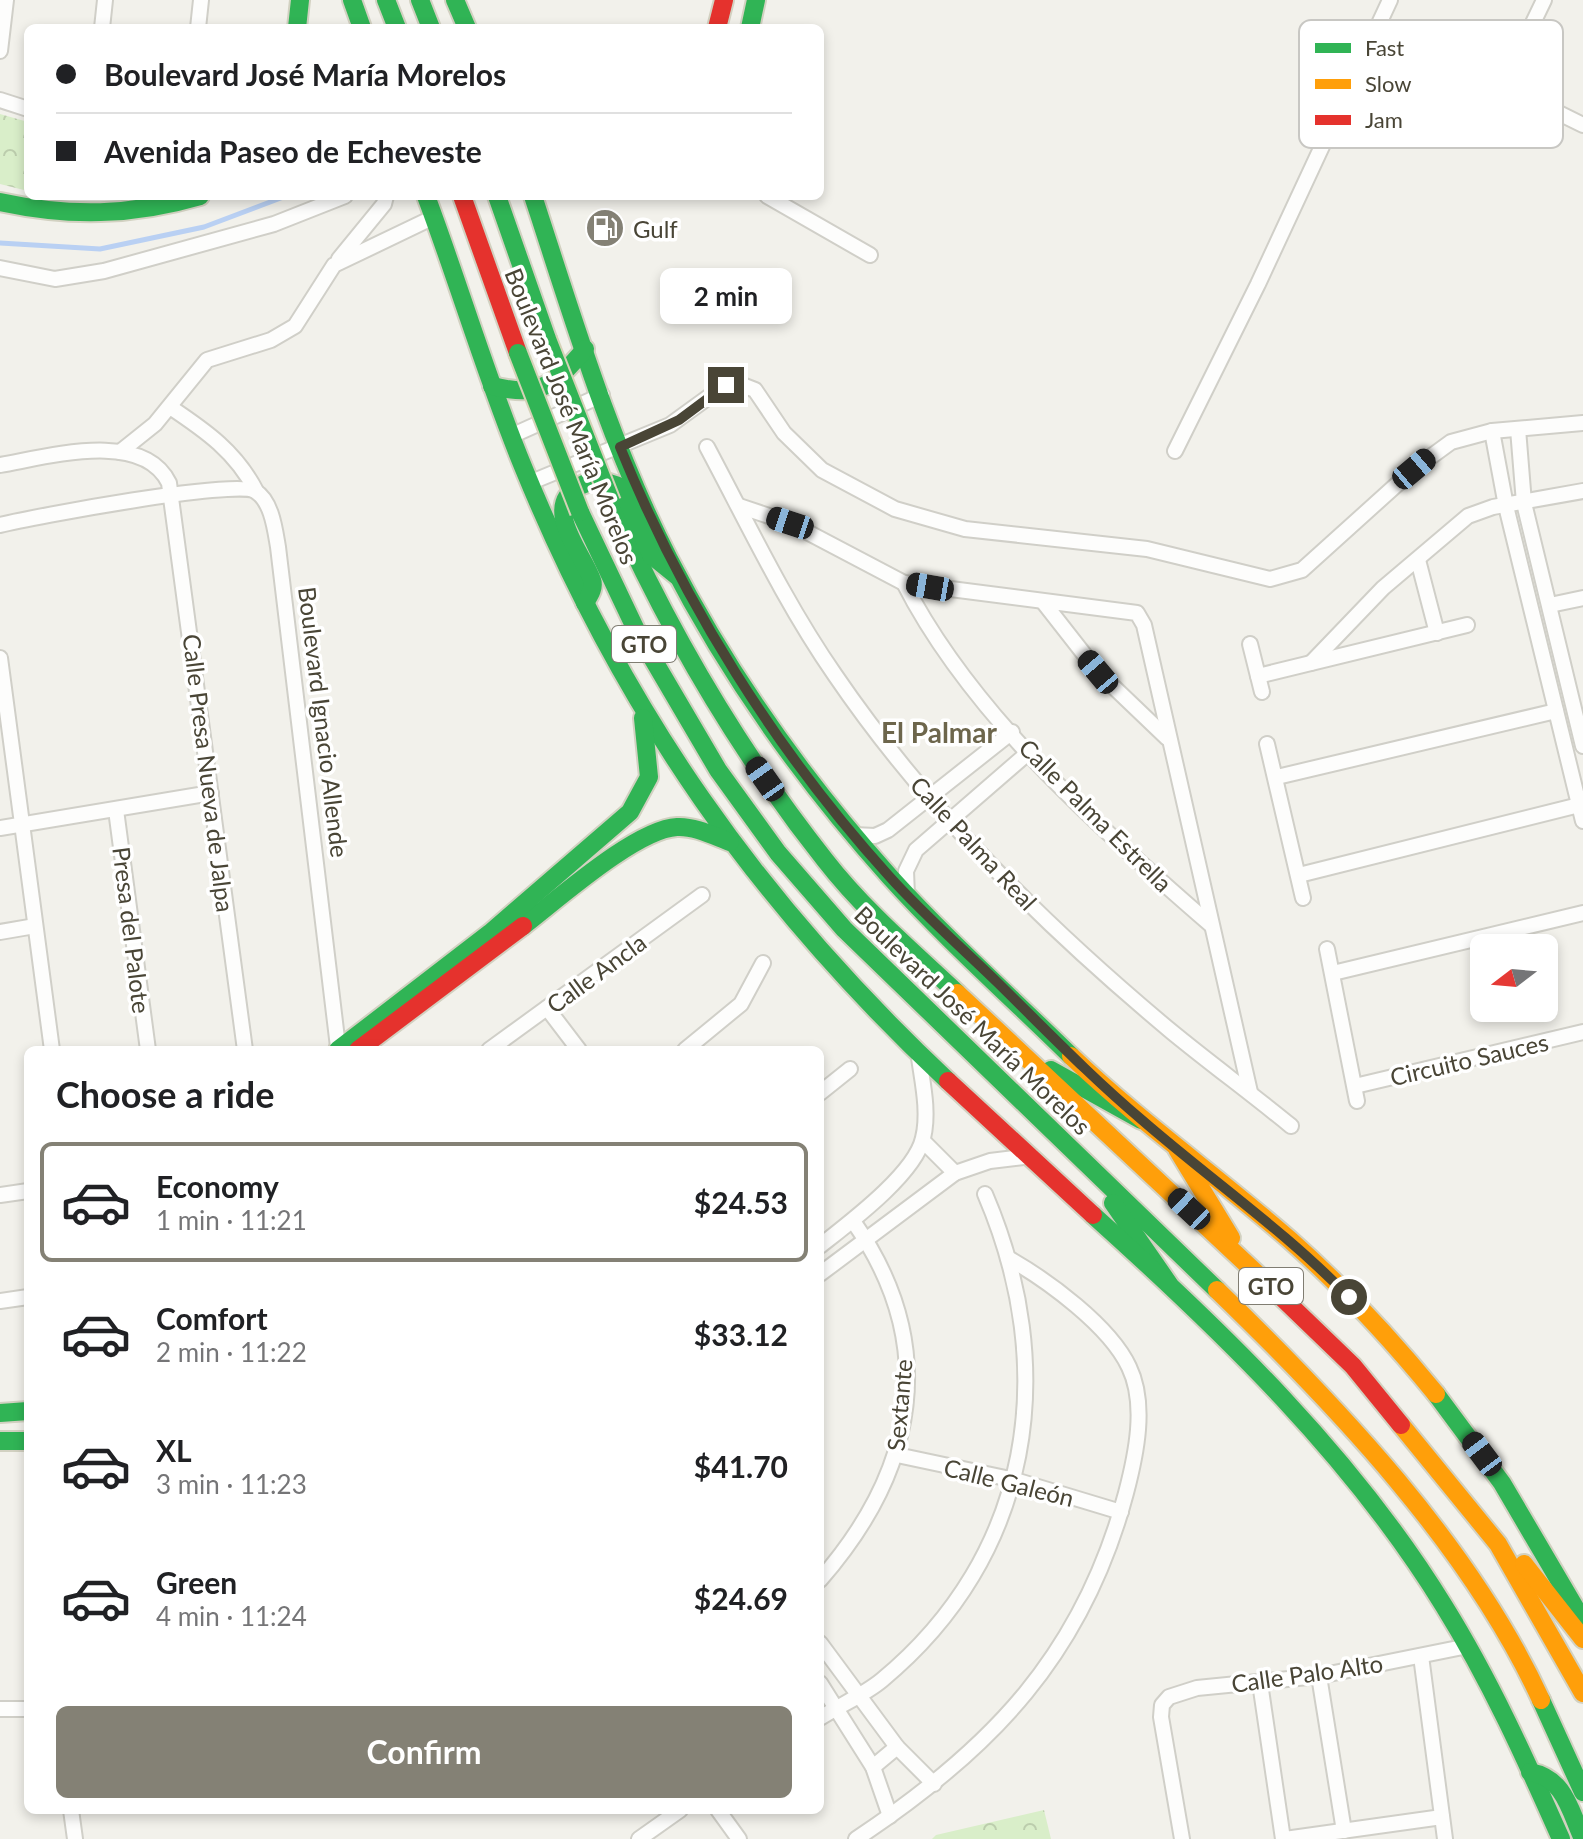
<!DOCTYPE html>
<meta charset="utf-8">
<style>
:root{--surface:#fff;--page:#f2f2f2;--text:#202124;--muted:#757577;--line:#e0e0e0;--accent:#848175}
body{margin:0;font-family:Lato,sans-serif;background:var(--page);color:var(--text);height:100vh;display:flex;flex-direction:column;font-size:30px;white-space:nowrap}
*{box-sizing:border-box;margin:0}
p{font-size:26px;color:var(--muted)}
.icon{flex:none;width:44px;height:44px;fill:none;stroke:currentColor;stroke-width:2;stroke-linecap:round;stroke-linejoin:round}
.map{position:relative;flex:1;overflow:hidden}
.details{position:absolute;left:24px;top:1046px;width:800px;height:768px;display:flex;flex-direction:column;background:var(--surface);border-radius:12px;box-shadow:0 4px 12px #0003}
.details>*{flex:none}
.top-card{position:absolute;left:24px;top:24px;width:800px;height:176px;border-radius:12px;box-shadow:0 4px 12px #0003;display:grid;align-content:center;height:176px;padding:0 32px;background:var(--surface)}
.needle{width:52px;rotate:254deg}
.tools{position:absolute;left:1470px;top:934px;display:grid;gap:16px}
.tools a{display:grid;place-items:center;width:88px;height:88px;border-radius:12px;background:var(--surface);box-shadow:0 4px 12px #0003;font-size:40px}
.end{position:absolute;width:36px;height:36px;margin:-18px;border:10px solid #494536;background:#fff;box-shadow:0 0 0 4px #fff}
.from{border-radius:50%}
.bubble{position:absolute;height:56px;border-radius:12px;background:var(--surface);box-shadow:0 4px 12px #0003;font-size:26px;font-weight:700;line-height:56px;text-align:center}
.car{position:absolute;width:24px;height:48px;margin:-24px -12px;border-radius:10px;box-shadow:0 0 6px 2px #0007;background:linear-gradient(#222 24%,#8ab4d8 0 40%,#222 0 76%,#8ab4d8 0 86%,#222 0)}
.top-card b{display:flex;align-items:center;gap:28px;height:76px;font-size:30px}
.top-card b+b{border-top:2px solid var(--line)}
.top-card i{width:20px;height:20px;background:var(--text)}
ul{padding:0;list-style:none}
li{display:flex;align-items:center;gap:24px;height:120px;margin:0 16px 12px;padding:0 16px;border:4px solid transparent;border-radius:12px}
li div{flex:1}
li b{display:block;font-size:30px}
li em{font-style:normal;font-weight:700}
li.selected{border-color:var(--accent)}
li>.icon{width:72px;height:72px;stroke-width:1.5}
h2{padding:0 32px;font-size:36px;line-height:96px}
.action{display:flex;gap:16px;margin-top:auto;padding:16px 32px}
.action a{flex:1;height:92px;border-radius:12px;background:var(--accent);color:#fff;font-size:32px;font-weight:700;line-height:92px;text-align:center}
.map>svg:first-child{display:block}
.park{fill:url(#park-crowns)}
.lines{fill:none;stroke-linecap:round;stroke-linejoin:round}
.stream{stroke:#b9d0f3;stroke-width:5}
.street-casing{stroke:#d0cfc8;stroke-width:18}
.fast-casing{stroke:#d2d1c1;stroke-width:22}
.slow-casing{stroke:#d2d1c1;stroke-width:22}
.jam-casing{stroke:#d2d1c1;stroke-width:22}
.street{stroke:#fdfdfc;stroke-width:14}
.fast{stroke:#30b455;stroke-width:18}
.slow{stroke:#ff9f0a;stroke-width:18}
.jam{stroke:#e5322d;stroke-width:18}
.fast-bridge-casing{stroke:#d5d2b7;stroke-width:22;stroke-linecap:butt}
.fast-bridge{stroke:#30b455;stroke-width:18}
.route{stroke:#494536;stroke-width:10}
.labels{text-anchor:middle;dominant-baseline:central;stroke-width:7;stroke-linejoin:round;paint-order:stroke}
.shield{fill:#fff;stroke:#807d72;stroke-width:2}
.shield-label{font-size:22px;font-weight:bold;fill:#494536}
.poi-label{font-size:24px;fill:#494536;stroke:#fff;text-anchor:start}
.street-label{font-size:24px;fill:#494536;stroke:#fff}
.quarter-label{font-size:28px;font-weight:bold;fill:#6d664c;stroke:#fff}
.key{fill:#fff;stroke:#c8c7c3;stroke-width:2}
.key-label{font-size:22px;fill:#494536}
</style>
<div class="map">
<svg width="1583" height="1839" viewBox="0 0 1583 1839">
<defs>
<pattern id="park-crowns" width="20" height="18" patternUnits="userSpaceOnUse" patternTransform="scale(2)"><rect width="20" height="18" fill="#d9eec9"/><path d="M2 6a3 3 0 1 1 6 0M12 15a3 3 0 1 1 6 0" fill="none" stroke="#bccdad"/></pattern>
</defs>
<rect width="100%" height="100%" fill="#f2f1eb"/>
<g class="park">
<polygon points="0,114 28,122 28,191 0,184"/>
<polygon points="1044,1810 1051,1839 932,1839 936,1835"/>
</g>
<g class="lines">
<polyline class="stream" points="0,243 100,249 204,227 286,196"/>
<g class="street-casing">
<g id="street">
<polyline points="102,28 105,0"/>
<polyline points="198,28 201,0"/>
<polyline points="0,51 6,0"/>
<polyline points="1504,86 1583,125"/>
<polyline points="0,100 28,109"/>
<polyline points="1481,131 1544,0"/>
<polyline points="767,196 870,255"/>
<polyline points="339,259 384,204 386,196"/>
<polyline points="0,268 55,279 104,271 274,224 345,196"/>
<path d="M170 407C206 431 236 452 256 491"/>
<polyline points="1518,429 1524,503 1583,746"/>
<polyline points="1492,431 1506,506 1583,821"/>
<polyline points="511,436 602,395"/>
<path d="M707 447C748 524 785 603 835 675 927 810 1046 927 1172 1032 1211 1064 1252 1094 1291 1126"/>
<polyline points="1175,451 1258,284 1390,0"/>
<polyline points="120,452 155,424 207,360 271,340 295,326 334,265 434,217"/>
<path d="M0 465C47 457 143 429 169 483L245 1050"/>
<polyline points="529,483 670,425 721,388 737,383 755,390 784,433 822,470 895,509 965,529 1147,549 1270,579 1302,570 1414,469 1451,442 1492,431 1583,423"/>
<polyline points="739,506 790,523 904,583 1137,613 1144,625 1250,1092"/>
<path d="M0 525C32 517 236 479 255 491 272 501 275 530 278 547L338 1047"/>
<polyline points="1418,560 1437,633"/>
<path d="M904 583C970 713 1101 830 1211 925"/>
<polyline points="1044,603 1098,672 1167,738"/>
<polyline points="1550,605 1583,598"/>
<polyline points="1250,644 1262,692"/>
<polyline points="0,658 52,1050"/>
<polyline points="1311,663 1383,588 1468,516 1493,507 1583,491"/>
<polyline points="1258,676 1467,625"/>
<polyline points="1267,744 1303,898"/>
<polyline points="1277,777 1556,711"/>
<polyline points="116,810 148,1050"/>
<polyline points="0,828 211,793"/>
<polyline points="854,835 875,836 888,830 1012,732"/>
<polyline points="1299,875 1583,804"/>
<polyline points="907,895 906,871 916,850 1029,752"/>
<polyline points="0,932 35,926"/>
<polyline points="1327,949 1357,1101"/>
<polyline points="1333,973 1583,913"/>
<polyline points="547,1008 579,1050"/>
<polyline points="489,1050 702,895"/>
<polyline points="685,1050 741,1004 763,963"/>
<polyline points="1355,1086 1583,1032"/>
<polyline points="820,1093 850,1069"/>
<polyline points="923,1141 955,1173"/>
<polyline points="0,1195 28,1191"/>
<path d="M820 1246C849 1223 915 1174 923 1138 930 1110 921 1077 918 1050"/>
<polyline points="820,1274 955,1173 990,1161 1032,1156"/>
<polyline points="0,1301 28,1297"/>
<polyline points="897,1455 1015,1480 1121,1512"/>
<path d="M820 1580C917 1469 940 1345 853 1221"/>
<polyline points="820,1643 897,1747 934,1784"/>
<polyline points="1421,1656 1445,1839"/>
<polyline points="1319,1676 1344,1831"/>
<polyline points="820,1683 873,1767 890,1816"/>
<polyline points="1260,1683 1283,1839"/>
<polyline points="0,1709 28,1709"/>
<path d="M820 1718C840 1705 864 1695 882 1680 1033 1555 1060 1369 985 1194"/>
<polyline points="873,1767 897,1747"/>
<polyline points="71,1810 75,1839"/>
<polyline points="718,1810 739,1839"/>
<polyline points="639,1839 680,1810"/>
<path d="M856 1839C992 1749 1083 1654 1126 1493 1136 1455 1147 1404 1129 1367 1110 1326 1047 1280 1008 1258"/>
<polyline points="1182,1839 1161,1717 1162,1705 1169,1697 1197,1688 1319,1676 1468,1646"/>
<polyline points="1285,1839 1442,1817"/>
</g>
</g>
<g class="fast-casing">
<g id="fast">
<polyline points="352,0 362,28"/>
<polyline points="386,0 397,28"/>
<polyline points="420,0 431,28"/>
<polyline points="455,0 467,28"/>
<polyline points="297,28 300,0"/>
<polyline points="750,28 756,0"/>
<path d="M426 196C460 287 487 380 524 469 623 711 758 903 948 1081"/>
<polyline points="497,196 547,339"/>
<path d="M533 196C573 318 610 444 669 559 728 674 804 781 890 877 947 940 1011 997 1071 1056"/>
<path d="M0 202C69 217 132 216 200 196"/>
<path d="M492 386C541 398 554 385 585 349"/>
<path d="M611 502C668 630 738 750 825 860 863 909 912 951 957 993"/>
<polyline points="580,512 637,632 718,770 778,853 844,929 1217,1290"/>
<path d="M585 603C589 596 595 588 592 580 583 553 540 507 580 486 594 478 608 481 622 488L651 555 677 576"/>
<path d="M523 926C557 900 636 829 677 827 695 826 714 836 730 842"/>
<polyline points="338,1050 490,933 630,812 649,777 643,718"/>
<polyline points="1051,1070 1141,1120"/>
<polyline points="1113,1203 1169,1284"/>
<path d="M1093 1215C1223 1332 1352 1456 1444 1606 1490 1680 1526 1760 1561 1839"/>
<polyline points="1436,1394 1502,1483 1583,1621"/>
<polyline points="0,1413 28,1411"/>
<polyline points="0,1441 28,1441"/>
<polyline points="1541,1700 1583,1792"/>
<path d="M1530 1772C1565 1778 1570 1811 1583 1839"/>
</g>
</g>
<g class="slow-casing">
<g id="slow">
<polyline points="957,993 1270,1286"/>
<path d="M1071 1056C1140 1122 1218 1177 1290 1240 1343 1287 1391 1339 1436 1394"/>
<polyline points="1177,1149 1231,1238"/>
<path d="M1217 1290C1337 1406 1471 1547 1541 1700"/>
<polyline points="1401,1425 1498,1544 1583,1693"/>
<polyline points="1524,1564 1583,1639"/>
</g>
</g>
<g class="jam-casing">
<g id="jam">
<polyline points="717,28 724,0"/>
<polyline points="462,196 518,353"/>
<polyline points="358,1050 523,926"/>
<polyline points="948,1081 1093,1215"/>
<polyline points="1270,1286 1353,1366 1401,1425"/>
</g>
</g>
<use href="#street" class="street"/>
<use href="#fast" class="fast"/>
<use href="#slow" class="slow"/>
<use href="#jam" class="jam"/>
<g class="fast-bridge-casing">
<g id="fast-bridge">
<polyline points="547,339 611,502"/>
<polyline points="518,353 580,512"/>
</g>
</g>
<use href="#fast-bridge" class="fast-bridge"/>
</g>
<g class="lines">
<path class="route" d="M726 385 679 420 620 447C683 603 776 751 889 876 923 914 961 947 997 982 1045 1029 1091 1077 1142 1120 1211 1180 1285 1231 1349 1297"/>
</g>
<defs>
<g id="fuel-disc" transform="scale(2)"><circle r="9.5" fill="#848175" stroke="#fff"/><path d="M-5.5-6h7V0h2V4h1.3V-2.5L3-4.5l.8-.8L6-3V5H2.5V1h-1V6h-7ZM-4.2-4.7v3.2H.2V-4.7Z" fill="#fff"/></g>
</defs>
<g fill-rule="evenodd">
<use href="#fuel-disc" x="605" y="228"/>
</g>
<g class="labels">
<g class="shield">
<rect x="612" y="626" width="64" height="36" rx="6"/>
<rect x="1239" y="1268" width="64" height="36" rx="6"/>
</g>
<g class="shield-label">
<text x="644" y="644">GTO</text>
<text x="1271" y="1286">GTO</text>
</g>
<g class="poi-label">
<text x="633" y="228">Gulf</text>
</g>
<g class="street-label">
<text transform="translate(572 416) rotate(68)">Boulevard José María Morelos</text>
<text transform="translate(324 722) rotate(83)">Boulevard Ignacio Allende</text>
<text transform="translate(209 773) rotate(83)">Calle Presa Nueva de Jalpa</text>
<text transform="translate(1096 815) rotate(45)">Calle Palma Estrella</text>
<text transform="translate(974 843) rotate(47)">Calle Palma Real</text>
<text transform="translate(132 930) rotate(83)">Presa del Palote</text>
<text transform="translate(596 973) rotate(-36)">Calle Ancla</text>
<text transform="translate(973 1020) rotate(44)">Boulevard José María Morelos</text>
<text transform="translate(1469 1059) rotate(-13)">Circuito Sauces</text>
<text transform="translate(899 1405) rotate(-85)">Sextante</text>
<text transform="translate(1009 1482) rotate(14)">Calle Galeón</text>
<text transform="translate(1307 1673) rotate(-8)">Calle Palo Alto</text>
</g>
<g class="quarter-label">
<text x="939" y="732">El Palmar</text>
</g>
</g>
<rect x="1299" y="20" width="264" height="128" rx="12" class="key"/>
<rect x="1315" y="43" width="36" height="10" fill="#30b455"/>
<rect x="1315" y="79" width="36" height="10" fill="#ff9f0a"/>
<rect x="1315" y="115" width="36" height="10" fill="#e5322d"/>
<g class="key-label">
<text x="1365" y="56">Fast</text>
<text x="1365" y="92">Slow</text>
<text x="1365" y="128">Jam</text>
</g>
</svg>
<div class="tools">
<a><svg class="needle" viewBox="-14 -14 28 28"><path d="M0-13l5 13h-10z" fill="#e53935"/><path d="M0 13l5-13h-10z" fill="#757577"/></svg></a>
</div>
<i class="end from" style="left:1349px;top:1297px"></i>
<i class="end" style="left:726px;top:385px"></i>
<div class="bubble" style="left:660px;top:268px;width:132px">2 min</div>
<i class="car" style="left:1414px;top:469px;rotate:50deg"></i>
<i class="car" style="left:790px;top:523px;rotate:288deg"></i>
<i class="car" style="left:930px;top:587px;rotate:280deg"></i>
<i class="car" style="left:1098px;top:672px;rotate:320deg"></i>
<i class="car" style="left:765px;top:779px;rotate:325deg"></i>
<i class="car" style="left:1189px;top:1209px;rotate:313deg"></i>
<i class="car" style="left:1482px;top:1454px;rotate:323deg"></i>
<div class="top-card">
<b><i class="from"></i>Boulevard José María Morelos</b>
<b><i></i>Avenida Paseo de Echeveste</b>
</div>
<section class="details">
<h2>Choose a ride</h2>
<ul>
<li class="selected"><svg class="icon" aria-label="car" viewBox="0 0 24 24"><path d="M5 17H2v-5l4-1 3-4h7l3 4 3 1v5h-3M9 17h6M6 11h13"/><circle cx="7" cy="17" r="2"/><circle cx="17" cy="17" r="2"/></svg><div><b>Economy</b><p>1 min · 11:21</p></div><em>$24.53</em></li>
<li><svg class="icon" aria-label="car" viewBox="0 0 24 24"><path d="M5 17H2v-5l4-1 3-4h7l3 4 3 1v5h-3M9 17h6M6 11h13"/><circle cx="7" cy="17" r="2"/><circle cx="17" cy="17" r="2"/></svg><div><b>Comfort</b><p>2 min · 11:22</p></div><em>$33.12</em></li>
<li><svg class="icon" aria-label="car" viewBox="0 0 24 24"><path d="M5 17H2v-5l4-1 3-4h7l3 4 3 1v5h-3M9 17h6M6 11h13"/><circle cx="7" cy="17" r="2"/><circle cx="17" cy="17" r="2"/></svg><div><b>XL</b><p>3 min · 11:23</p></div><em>$41.70</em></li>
<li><svg class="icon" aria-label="car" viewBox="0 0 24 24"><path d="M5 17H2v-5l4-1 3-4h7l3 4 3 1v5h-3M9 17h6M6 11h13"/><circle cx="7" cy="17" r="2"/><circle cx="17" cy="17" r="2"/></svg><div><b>Green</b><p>4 min · 11:24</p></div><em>$24.69</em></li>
</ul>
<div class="action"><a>Confirm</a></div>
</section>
</div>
